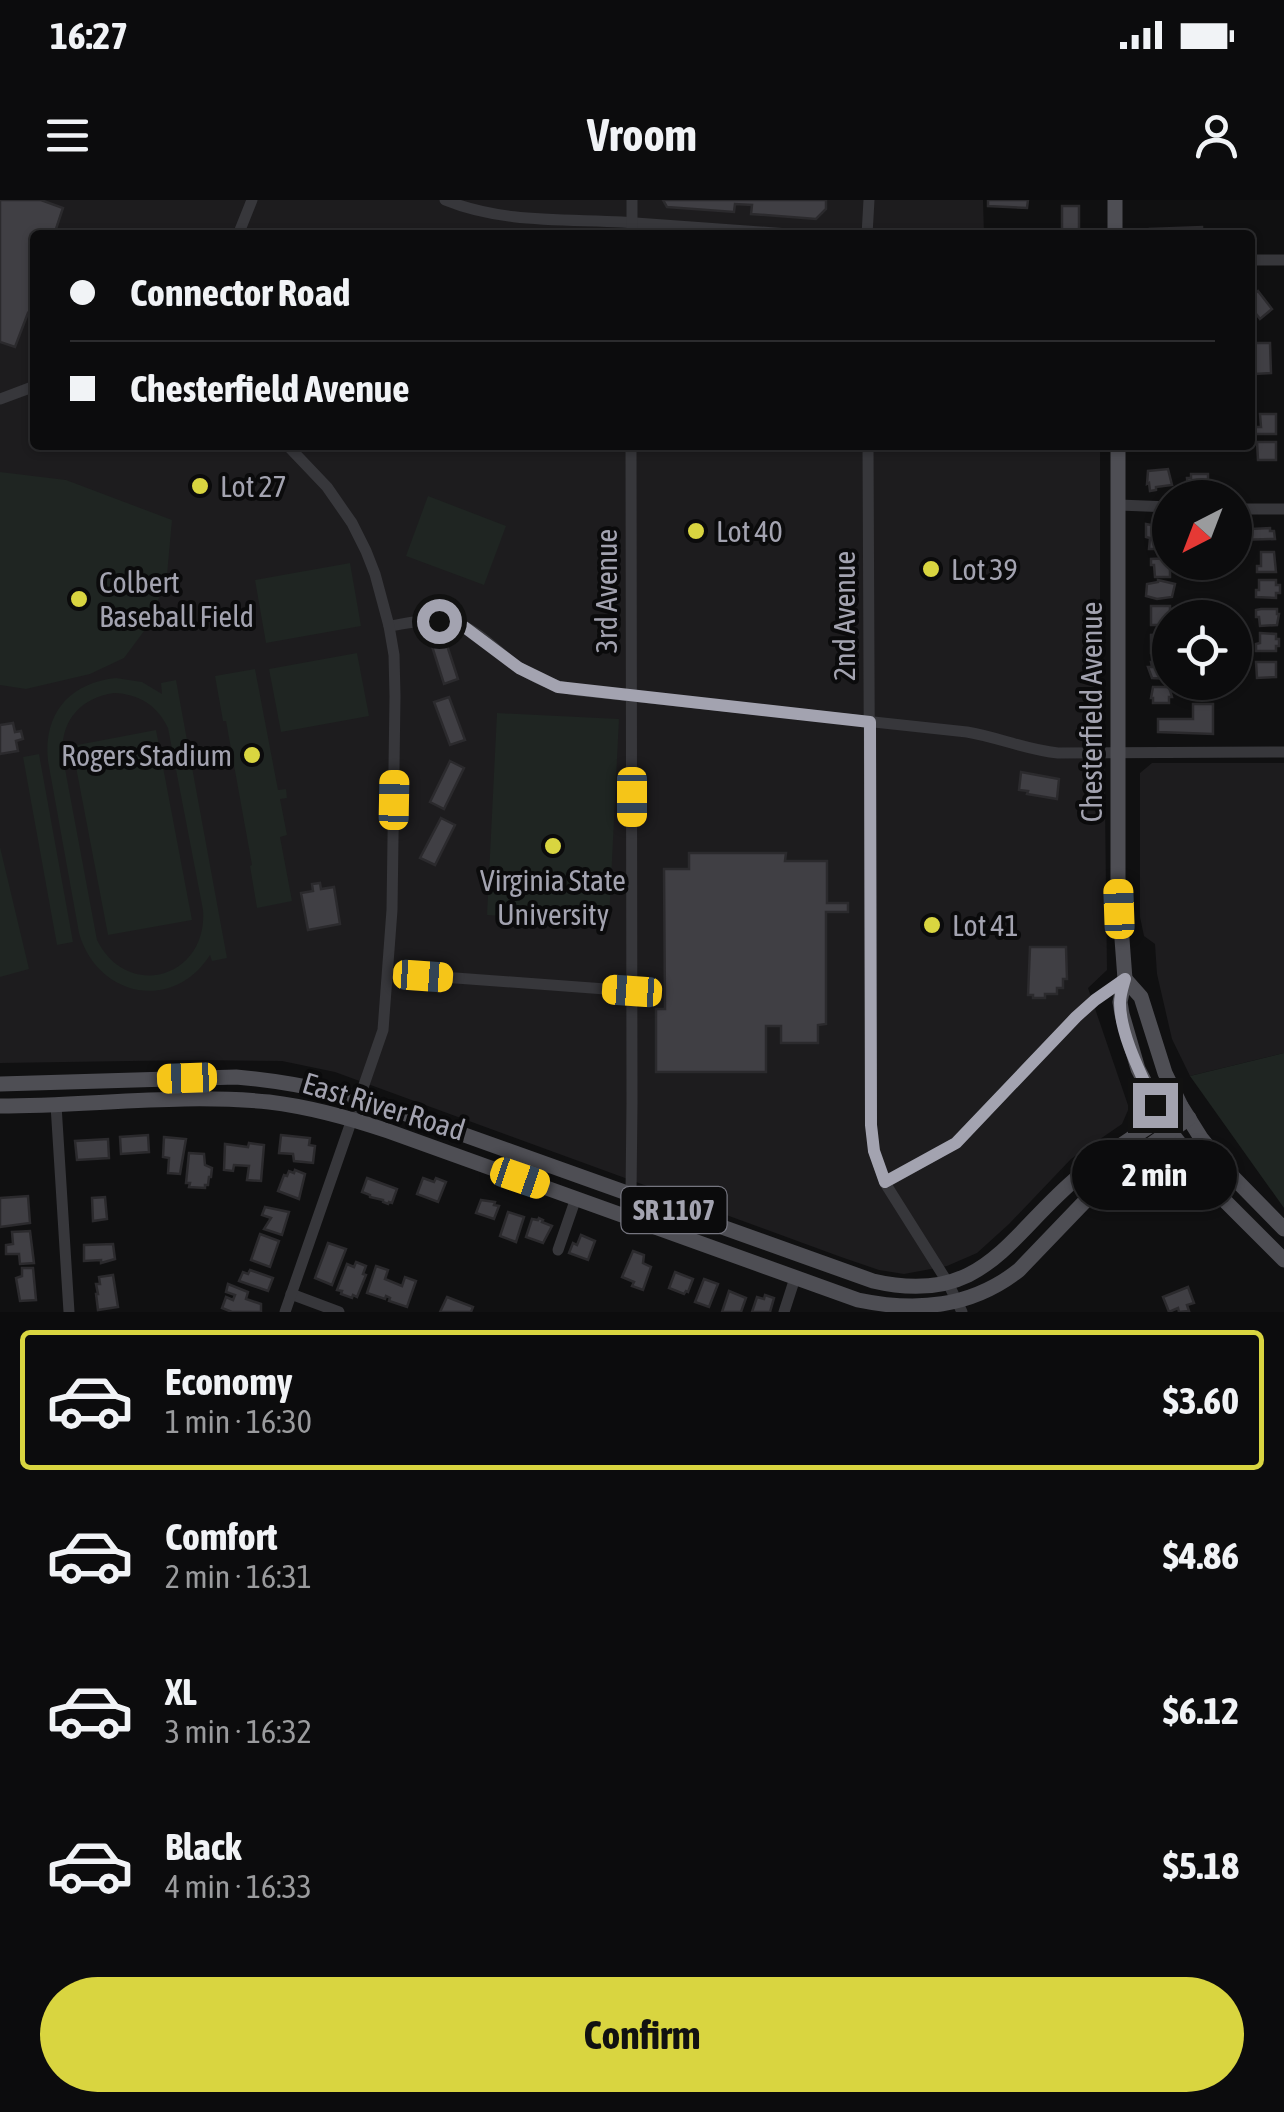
<!DOCTYPE html>
<meta charset="utf-8">
<style>
:root{--surface:#0c0c0d;--page:#1a1a1b;--text:#f1f3f6;--muted:#9a9b9d;--line:#2c2c2e;--accent:#d9d540}
body{margin:0;font-family:"Asap Condensed",sans-serif;background:var(--page);color:var(--text);height:100vh;display:flex;flex-direction:column;font-size:38px;white-space:nowrap}
*{box-sizing:border-box;margin:0}
p{font-size:32px;color:var(--muted)}
.icon{flex:none;width:55px;height:55px;fill:none;stroke:currentColor;stroke-width:2;stroke-linecap:round;stroke-linejoin:round}
.map{position:relative;height:1112px;overflow:hidden}
.details{display:flex;flex-direction:column;background:var(--surface);flex:1}
.details>*{flex:none}
.guide{position:absolute;left:30px;top:30px;width:1225px;height:220px;border-radius:10px;box-shadow:0 2px 8px #0004,0 0 0 2px var(--line);display:grid;align-content:center;height:220px;padding:0 40px;background:var(--surface)}
.needle{width:65px;rotate:222deg}
.buttons{position:absolute;left:1152px;top:280px;display:grid;gap:20px}
.buttons a{display:grid;place-items:center;width:100px;height:100px;border-radius:50%;background:var(--surface);box-shadow:0 2px 8px #0004,0 0 0 2px var(--line);font-size:50px}
.end{position:absolute;width:45px;height:45px;margin:-22px;border:12px solid #a3a3b0;background:#111;box-shadow:0 0 0 5px #111}
.from{border-radius:50%}
.bubble{position:absolute;height:70px;border-radius:35px;background:var(--surface);box-shadow:0 2px 8px #0004,0 0 0 2px var(--line);font-size:32px;font-weight:700;line-height:70px;text-align:center}
.car{position:absolute;width:30px;height:60px;margin:-30px -15px;border-radius:12px;box-shadow:0 0 8px 2px #0007;background:linear-gradient(#f5c518 24%,#345 0 40%,#f5c518 0 76%,#345 0 86%,#f5c518 0)}
.guide b{display:flex;align-items:center;gap:35px;height:95px;font-size:38px}
.guide b+b{border-top:2px solid var(--line)}
.guide i{width:25px;height:25px;background:var(--text)}
ul{padding:18px 0 0;list-style:none}
li{display:flex;align-items:center;gap:30px;height:140px;margin:0 20px 15px;padding:0 20px;border:5px solid transparent;border-radius:10px}
li div{flex:1}
li b{display:block;font-size:38px}
li em{font-style:normal;font-weight:700}
li.current{border-color:var(--accent)}
li>.icon{width:90px;height:90px;stroke-width:1.5}
.cta{display:flex;gap:20px;margin-top:auto;padding:20px 40px}
.cta a{flex:1;height:115px;border-radius:60px;background:var(--accent);color:#111;font-size:40px;font-weight:700;line-height:115px;text-align:center}
.status{display:flex;justify-content:space-between;align-items:center;height:70px;padding:0 50px;background:var(--surface);direction:ltr}
.status svg{height:28px;fill:currentColor}
header{display:flex;justify-content:space-between;align-items:center;height:130px;padding:0 40px;background:var(--surface);font-size:45px;font-weight:700}
.map>svg:first-child{display:block}
.built{fill:#1d1c1e}
.green{fill:#1f2522;fill-rule:evenodd}
.building{fill:#403f44;stroke:#2b2a2d;stroke-width:2.5}
.lines{fill:none;stroke-linecap:round;stroke-linejoin:round}
.minor{stroke:#37373b;stroke-width:11}
.major{stroke:#4e4e54;stroke-width:15}
.route{stroke:#a3a3b0;stroke-width:12}
.poi-dot{fill:#d9d540;stroke:#0b0b0c;stroke-width:4}
.labels{text-anchor:middle;dominant-baseline:central;stroke-width:8;stroke-linejoin:round;paint-order:stroke}
.shield{fill:#0b0b0c;stroke:#75757f;stroke-width:2.5}
.shield-label{font-size:28px;font-weight:bold;fill:#a3a3b0}
.poi-label{font-size:30px;fill:#a3a3b0;stroke:#0b0b0c;text-anchor:start}
.street-label{font-size:30px;fill:#a3a3b0;stroke:#0b0b0c}
</style>
<div class="status"><b>16:27</b><svg viewBox="0 0 49 12"><path d="M0 12V9h3v3zM5 12V6h3v6zM10 12V3h3v9zM15 12V0h3v12zM26 1h20v11H26zM47 4h2v5h-2z"/></svg></div>
<header><svg class="icon" aria-label="menu" viewBox="0 0 24 24"><path d="M4 6h16M4 12h16M4 18h16"/></svg>Vroom<svg class="icon" aria-label="person" viewBox="0 0 24 24"><circle cx="12" cy="8" r="4"/><path d="M4 21q1-7 8-7t8 7"/></svg></header>
<div class="map">
<svg width="1284" height="1112" viewBox="0 0 1284 1112">
<rect width="100%" height="100%" fill="#101011"/>
<g class="built">
<polygon points="0,0 983,0 984,35 35,35 35,245 1100,245 1100,521 1104,522 1107,770 1088,788 1129,908 1122,924 1071,959 1009,1024 977,1053 947,1066 904,1074 879,1070 841,1057 335,872 282,861 196,860 0,863"/>
<polygon points="1152,563 1284,563 1284,853 1190,876 1172,839 1157,774 1155,744 1144,736 1140,717 1140,573"/>
</g>
<g class="green">
<polygon points="0,272 66,280 172,320 167,375 150,423 124,458 90,474 26,489 0,485"/>
<polygon points="428,296 506,326 484,385 406,356"/>
<polygon points="350,363 361,426 266,443 255,380"/>
<polygon points="357,453 369,516 281,532 269,469"/>
<polygon points="255,469 278,590 286,589 287,598 280,599 287,635 280,637 292,701 257,708 250,666 252,665 226,521 223,521 215,476"/>
<path d="M116 478 142 482 162 494 161 483 176 480 227 758 212 761 210 755C173 813 97 797 79 733L48 561C43 514 69 483 116 478ZM114 493C139 494 157 505 168 528L203 710C208 778 127 801 97 740L63 558C59 523 79 498 114 493Z"/>
<polygon points="497,513 619,519 609,721 487,715"/>
<polygon points="156,530 192,720 108,735 72,546"/>
<polygon points="39,554 73,742 57,745 23,557"/>
<polygon points="0,647 29,769 0,777"/>
<polygon points="1284,853 1284,1008 1190,876"/>
</g>
<g class="building">
<polygon points="0,0 41,0 63,8 54,35 35,35 35,116 28,113 15,147 0,142"/>
<polygon points="663,0 826,0 826,9 816,19 751,14 752,5 735,4 734,12 667,7"/>
<polygon points="988,0 1028,0 1027,8 988,6"/>
<rect x="1062" y="6" width="17" height="29"/>
<polygon points="1202,27 1202,35 1151,35 1150,29"/>
<polygon points="1258,91 1272,109 1260,119 1250,106 1250,97"/>
<polygon points="1254,143 1270,143 1271,173 1255,174 1255,166 1250,166 1250,156 1254,156"/>
<polygon points="1260,214 1276,214 1276,234 1255,234 1255,227 1261,227"/>
<polygon points="1257,242 1276,242 1276,260 1258,260"/>
<polygon points="1168,269 1172,285 1156,287 1156,290 1150,291 1149,283 1147,284 1148,271"/>
<polygon points="1191,274 1208,274 1208,289 1188,288 1187,278 1191,278"/>
<polygon points="1146,324 1167,328 1166,349 1149,349 1150,338 1146,337"/>
<polygon points="1246,325 1251,325 1251,329 1270,328 1270,331 1274,331 1275,339 1235,340 1235,332 1239,332 1239,328 1246,328"/>
<polygon points="1261,352 1274,352 1276,372 1257,372 1257,366 1261,366"/>
<polygon points="1170,358 1170,377 1155,377 1154,365 1151,365 1151,359"/>
<polygon points="1158,380 1175,384 1172,397 1157,399 1146,396 1147,384 1158,382"/>
<polygon points="1259,380 1276,380 1276,385 1280,385 1280,393 1276,393 1276,398 1256,397 1256,390 1259,390"/>
<polygon points="1151,406 1170,406 1170,409 1177,409 1177,418 1170,418 1170,425 1151,425"/>
<polygon points="1261,409 1277,409 1277,414 1279,414 1277,425 1260,426 1259,417 1256,417 1256,410"/>
<polygon points="1260,433 1276,434 1276,439 1279,439 1279,446 1276,446 1276,451 1256,451 1256,444 1260,443"/>
<polygon points="1170,434 1170,453 1151,453 1151,435"/>
<polygon points="444,436 458,479 444,484 430,440"/>
<polygon points="1164,461 1165,471 1170,470 1170,479 1152,478 1148,467 1152,467 1151,462"/>
<polygon points="1256,462 1276,462 1276,477 1257,478"/>
<polygon points="1153,487 1169,487 1172,497 1169,497 1169,503 1153,503 1153,498 1151,498"/>
<polygon points="449,497 465,540 450,545 434,502"/>
<polygon points="1193,504 1213,504 1213,534 1158,532 1158,519 1193,519"/>
<polygon points="13,523 15,532 21,531 23,539 16,541 18,551 0,554 0,525"/>
<polygon points="450,561 464,568 444,609 430,602"/>
<polygon points="1021,572 1059,579 1057,599 1027,594 1028,591 1019,590"/>
<polygon points="441,618 455,625 435,665 420,658"/>
<polygon points="689,653 786,653 785,661 827,661 827,703 848,703 848,712 826,712 826,824 818,825 818,843 781,843 781,826 766,826 766,872 656,872 656,809 665,809 664,669 689,669"/>
<polygon points="320,683 321,689 334,687 340,724 308,730 301,693 313,691 312,684"/>
<polygon points="1030,747 1066,747 1067,779 1063,779 1063,788 1057,788 1057,794 1045,794 1045,798 1033,798 1033,795 1028,795"/>
<polygon points="148,935 149,952 121,954 120,937"/>
<polygon points="281,935 310,938 309,945 315,946 313,963 294,961 293,954 279,953"/>
<polygon points="164,937 186,939 180,974 168,973 169,958 163,957"/>
<polygon points="108,939 109,958 77,960 75,941"/>
<polygon points="249,943 264,945 261,981 247,980 249,966 234,965 233,971 224,970 225,944 248,947"/>
<polygon points="189,953 204,954 205,965 212,968 211,977 209,977 208,985 205,985 205,988 189,987 190,983 186,983"/>
<polygon points="295,970 305,974 299,999 278,991 284,975 287,976 289,971 294,973"/>
<polygon points="367,978 397,989 392,1003 389,1002 388,1004 383,1002 383,1000 370,997 370,995 362,992"/>
<polygon points="423,978 434,982 436,978 446,982 438,1002 417,994"/>
<polygon points="28,996 30,1023 0,1027 0,998"/>
<polygon points="105,997 107,1019 93,1021 92,998"/>
<polygon points="481,1000 495,1002 494,1005 499,1006 494,1019 476,1013"/>
<polygon points="265,1007 289,1012 282,1035 264,1029 271,1018 262,1015"/>
<polygon points="508,1012 524,1017 516,1042 500,1036"/>
<polygon points="539,1018 543,1020 542,1022 552,1026 543,1043 526,1037 532,1019 538,1020"/>
<polygon points="30,1031 34,1063 20,1064 19,1054 6,1054 6,1045 13,1044 12,1032"/>
<polygon points="260,1034 279,1041 270,1067 251,1060"/>
<polygon points="581,1035 595,1041 588,1060 569,1053 573,1043 577,1045"/>
<polygon points="328,1043 346,1049 332,1085 315,1078"/>
<polygon points="113,1044 115,1059 101,1063 101,1060 84,1061 84,1045"/>
<polygon points="633,1051 644,1055 643,1063 651,1067 643,1090 632,1086 634,1082 622,1077"/>
<polygon points="356,1062 366,1066 363,1074 366,1075 357,1097 353,1095 352,1098 341,1094 342,1091 337,1090 347,1064 354,1067"/>
<polygon points="376,1066 388,1070 385,1079 402,1086 405,1077 416,1081 407,1107 389,1101 390,1098 386,1096 385,1099 367,1093"/>
<polygon points="22,1068 33,1068 36,1100 20,1101 16,1078 22,1076"/>
<polygon points="250,1070 273,1078 268,1091 239,1081 243,1072 248,1074"/>
<polygon points="675,1072 693,1079 688,1092 686,1091 684,1094 669,1088"/>
<polygon points="113,1075 118,1107 98,1110 96,1094 98,1094 96,1084 100,1084 99,1077"/>
<polygon points="704,1079 718,1084 709,1107 695,1102"/>
<polygon points="228,1084 248,1092 246,1099 261,1104 261,1112 232,1112 222,1108 226,1097 233,1100 235,1095 226,1092"/>
<polygon points="1188,1087 1194,1103 1187,1105 1189,1111 1179,1112 1178,1108 1169,1112 1163,1097"/>
<polygon points="729,1091 746,1098 741,1112 722,1112"/>
<polygon points="765,1095 774,1098 770,1112 752,1112 757,1097 764,1099"/>
<polygon points="447,1097 473,1107 471,1112 440,1112"/>
</g>
<g class="lines">
<g class="minor">
<path d="M445 0C501 23 563 19 622 22 682 26 742 31 802 35"/>
<polyline points="238,35 252,0"/>
<polyline points="632,35 632,0"/>
<polyline points="867,35 869,0"/>
<polyline points="1250,60 1284,60"/>
<polyline points="0,199 35,186"/>
<polyline points="868,245 871,925 874,951 885,983 948,1083 962,1112"/>
<polyline points="1119,305 1170,307"/>
<polyline points="1235,309 1284,309"/>
<path d="M389 426C409 423 432 417 452 422 477 428 497 452 517 466 535 479 554 486 575 490L967 532C998 537 1026 550 1058 553L1284 552"/>
<polyline points="388,773 632,791"/>
<polyline points="56,905 69,1112"/>
<polyline points="885,983 956,943 1076,817 1095,800 1125,779"/>
<polyline points="625,1016 631,994 632,903 631,245"/>
<polyline points="558,1050 576,998"/>
<polyline points="291,1094 339,1112"/>
<polyline points="285,1112 383,830 392,710 395,496 394,455 389,426 375,374 366,351 352,323 327,287 287,245"/>
<polyline points="784,1112 795,1078"/>
</g>
<g class="major">
<polyline points="1115,0 1115,35"/>
<polyline points="1118,245 1118,686 1125,779 1120,802 1122,814 1138,869 1170,931 1221,997 1284,1060"/>
<polyline points="1125,779 1141,797 1165,873 1181,906 1201,938 1232,976 1284,1029"/>
<path d="M0 884 236 877C294 882 348 894 403 913L873 1081C984 1107 1007 1036 1079 976 1111 950 1147 928 1181 906"/>
<path d="M0 906C89 906 180 893 269 902 310 907 350 918 388 931L858 1100C916 1112 971 1108 1019 1070L1115 970 1189 918"/>
<polyline points="1128,959 1154,961 1199,972"/>
</g>
</g>
<g class="lines">
<path class="route" d="M439 421 463 426 519 468 558 487 870 522 871 925 874 951 885 982 956 943 1076 817 1095 800 1125 779C1123 786 1120 795 1120 803 1120 835 1142 876 1155 905"/>
</g>
<g class="poi-dot">
<circle cx="200" cy="286" r="10"/>
<circle cx="696" cy="331" r="10"/>
<circle cx="931" cy="369" r="10"/>
<circle cx="79" cy="399" r="10"/>
<circle cx="252" cy="555" r="10"/>
<circle cx="553" cy="646" r="10"/>
<circle cx="932" cy="725" r="10"/>
</g>
<g class="labels">
<rect class="shield" x="621.5" y="987" width="105" height="46" rx="8"/>
<g class="shield-label">
<text x="674" y="1010">SR 1107</text>
</g>
<g class="poi-label">
<text x="220" y="286">Lot 27</text>
<text x="716" y="331">Lot 40</text>
<text x="951" y="369">Lot 39</text>
<text x="99" y="382">Colbert<tspan x="99" dy="34">Baseball Field</tspan></text>
<text x="232" y="555" text-anchor="end">Rogers Stadium</text>
<text x="553" y="680" text-anchor="middle">Virginia State<tspan x="553" dy="34">University</tspan></text>
<text x="952" y="725">Lot 41</text>
</g>
<g class="street-label">
<text transform="translate(606 391) rotate(-90)">3rd Avenue</text>
<text transform="translate(844 416) rotate(-90)">2nd Avenue</text>
<text transform="translate(1091 512) rotate(-90)">Chesterfield Avenue</text>
<text transform="translate(384 906) rotate(17)">East River Road</text>
</g>
</g>
</svg>
<div class="buttons">
<a><svg class="needle" viewBox="-14 -14 28 28"><path d="M0-13l5 13h-10z" fill="#e53935"/><path d="M0 13l5-13h-10z" fill="#9a9b9d"/></svg></a>
<a><svg class="icon" aria-label="locate" viewBox="0 0 24 24"><circle cx="12" cy="12" r="6"/><path d="M12 2v4M12 18v4M2 12h4M18 12h4"/></svg></a>
</div>
<i class="end from" style="left:439px;top:421px"></i>
<i class="end" style="left:1155px;top:905px"></i>
<div class="bubble" style="left:1072px;top:940px;width:165px">2 min</div>
<i class="car" style="left:632px;top:597px;rotate:180deg"></i>
<i class="car" style="left:394px;top:600px;rotate:1deg"></i>
<i class="car" style="left:1119px;top:709px;rotate:358deg"></i>
<i class="car" style="left:423px;top:776px;rotate:94deg"></i>
<i class="car" style="left:632px;top:791px;rotate:274deg"></i>
<i class="car" style="left:187px;top:878px;rotate:268deg"></i>
<i class="car" style="left:520px;top:978px;rotate:109deg"></i>
<div class="guide">
<b><i class="from"></i>Connector Road</b>
<b><i></i>Chesterfield Avenue</b>
</div>
</div>
<section class="details">
<ul>
<li class="current"><svg class="icon" aria-label="car" viewBox="0 0 24 24"><path d="M5 17H2v-5l4-1 3-4h7l3 4 3 1v5h-3M9 17h6M6 11h13"/><circle cx="7" cy="17" r="2"/><circle cx="17" cy="17" r="2"/></svg><div><b>Economy</b><p>1 min · 16:30</p></div><em>$3.60</em></li>
<li><svg class="icon" aria-label="car" viewBox="0 0 24 24"><path d="M5 17H2v-5l4-1 3-4h7l3 4 3 1v5h-3M9 17h6M6 11h13"/><circle cx="7" cy="17" r="2"/><circle cx="17" cy="17" r="2"/></svg><div><b>Comfort</b><p>2 min · 16:31</p></div><em>$4.86</em></li>
<li><svg class="icon" aria-label="car" viewBox="0 0 24 24"><path d="M5 17H2v-5l4-1 3-4h7l3 4 3 1v5h-3M9 17h6M6 11h13"/><circle cx="7" cy="17" r="2"/><circle cx="17" cy="17" r="2"/></svg><div><b>XL</b><p>3 min · 16:32</p></div><em>$6.12</em></li>
<li><svg class="icon" aria-label="car" viewBox="0 0 24 24"><path d="M5 17H2v-5l4-1 3-4h7l3 4 3 1v5h-3M9 17h6M6 11h13"/><circle cx="7" cy="17" r="2"/><circle cx="17" cy="17" r="2"/></svg><div><b>Black</b><p>4 min · 16:33</p></div><em>$5.18</em></li>
</ul>
<div class="cta"><a>Confirm</a></div>
</section>
